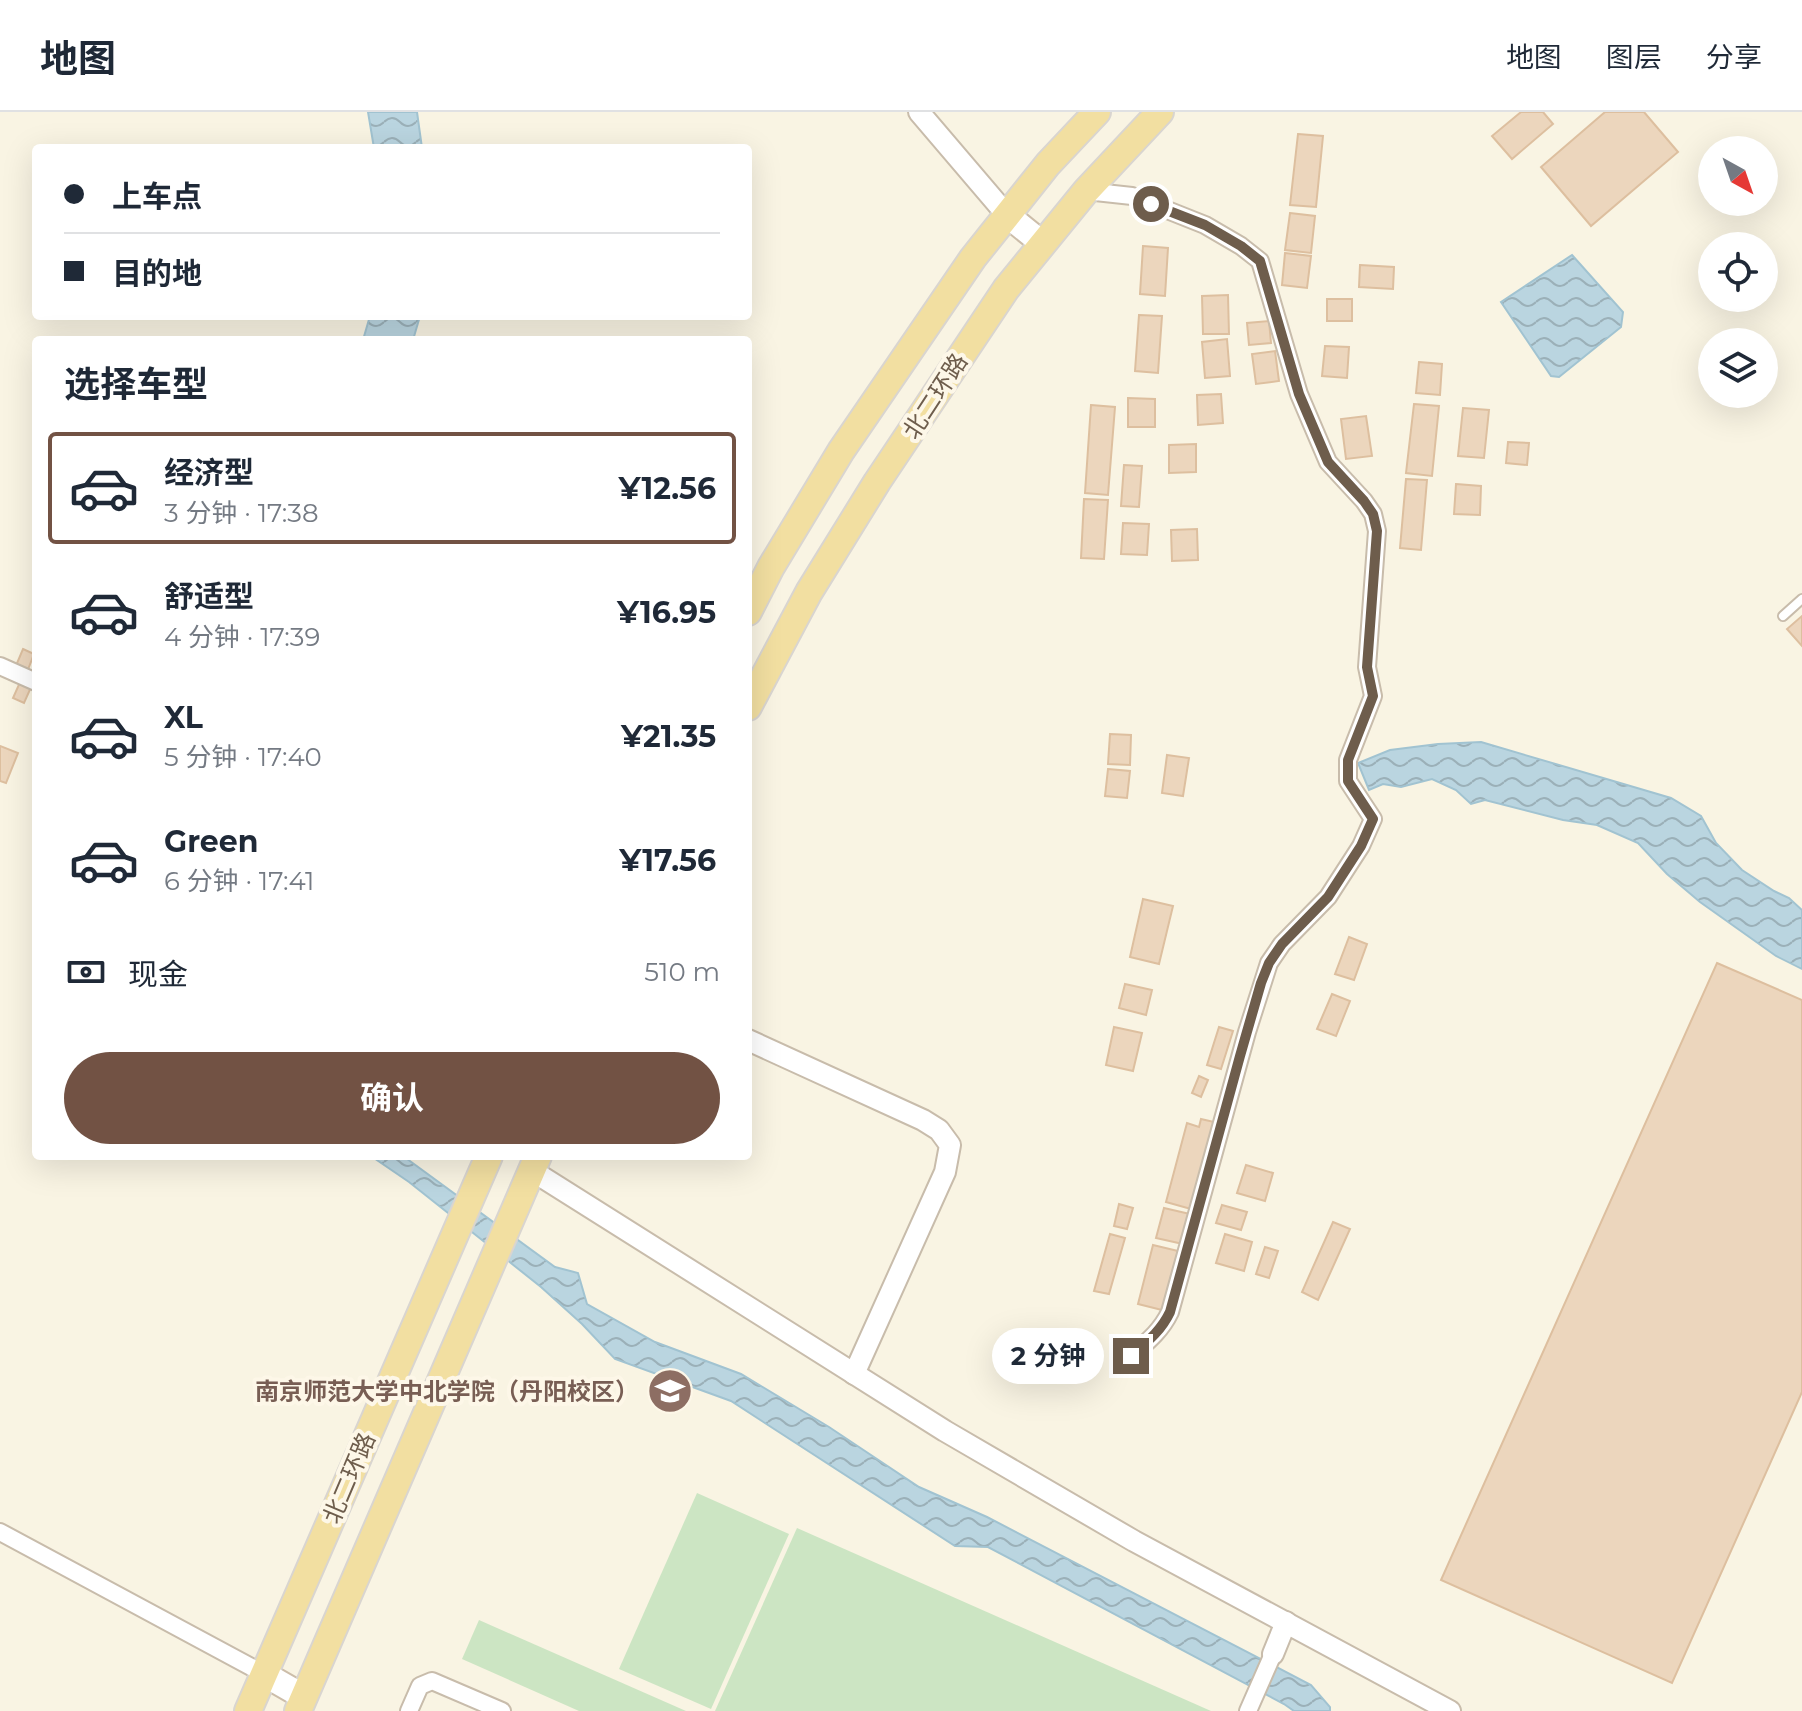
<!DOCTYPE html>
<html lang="zh">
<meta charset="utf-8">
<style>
:root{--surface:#fff;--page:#f6f6f7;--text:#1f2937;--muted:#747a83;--line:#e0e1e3;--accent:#725244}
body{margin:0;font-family:Montserrat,"Noto Sans SC",sans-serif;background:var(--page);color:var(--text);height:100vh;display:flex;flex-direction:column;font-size:30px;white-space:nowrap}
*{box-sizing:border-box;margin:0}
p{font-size:26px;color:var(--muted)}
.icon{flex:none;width:44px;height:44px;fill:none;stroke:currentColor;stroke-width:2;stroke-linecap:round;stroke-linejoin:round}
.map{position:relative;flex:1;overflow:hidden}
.panel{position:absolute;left:32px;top:224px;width:720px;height:824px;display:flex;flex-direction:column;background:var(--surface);border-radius:8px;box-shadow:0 8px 32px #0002}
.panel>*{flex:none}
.hud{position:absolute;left:32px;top:32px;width:720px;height:176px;border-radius:8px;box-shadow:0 8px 32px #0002;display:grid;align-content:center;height:176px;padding:0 32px;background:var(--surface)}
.needle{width:52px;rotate:140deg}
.tools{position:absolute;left:1698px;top:24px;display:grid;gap:16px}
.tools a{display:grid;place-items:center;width:80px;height:80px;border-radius:50%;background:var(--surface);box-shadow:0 8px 32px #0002;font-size:40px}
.end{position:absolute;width:36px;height:36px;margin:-18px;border:10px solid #6e5d4c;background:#fff;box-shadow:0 0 0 4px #fff}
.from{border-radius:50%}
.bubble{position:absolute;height:56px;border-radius:28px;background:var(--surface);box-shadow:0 8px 32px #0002;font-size:26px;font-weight:700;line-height:56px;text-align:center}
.hud b{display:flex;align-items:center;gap:28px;height:76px;font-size:30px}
.hud b+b{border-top:2px solid var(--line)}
.hud i{width:20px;height:20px;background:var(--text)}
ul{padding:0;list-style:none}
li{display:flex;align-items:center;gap:24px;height:112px;margin:0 16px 12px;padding:0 16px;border:4px solid transparent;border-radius:8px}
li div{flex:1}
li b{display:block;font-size:30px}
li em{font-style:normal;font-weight:700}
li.active{border-color:var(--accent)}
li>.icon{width:72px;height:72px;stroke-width:1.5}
h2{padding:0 32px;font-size:36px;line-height:96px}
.pay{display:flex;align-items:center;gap:20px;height:88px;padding:0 32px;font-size:30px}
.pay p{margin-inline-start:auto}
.action{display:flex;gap:16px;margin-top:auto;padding:16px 32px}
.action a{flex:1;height:92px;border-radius:48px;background:var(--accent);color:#fff;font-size:32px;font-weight:700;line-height:92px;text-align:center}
header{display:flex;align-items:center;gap:48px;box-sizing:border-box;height:112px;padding:0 40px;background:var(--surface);border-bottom:2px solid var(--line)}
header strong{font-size:38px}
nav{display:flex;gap:44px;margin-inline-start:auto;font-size:28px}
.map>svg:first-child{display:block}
.grass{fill:#cce5c3}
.water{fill:url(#water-waves);stroke:#a1c3d1;stroke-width:2}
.building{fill:#ecd6bd;stroke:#ddbf9f;stroke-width:2}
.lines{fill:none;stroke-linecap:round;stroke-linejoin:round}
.service-casing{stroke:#c8bcab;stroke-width:12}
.minor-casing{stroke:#c8bcab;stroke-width:20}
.tertiary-casing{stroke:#c8bcab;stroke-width:24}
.secondary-casing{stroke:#ccbda9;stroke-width:28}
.primary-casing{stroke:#d9d5d0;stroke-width:30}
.service{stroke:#fff;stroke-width:8}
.minor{stroke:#fff;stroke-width:16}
.tertiary{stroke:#fff;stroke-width:20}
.secondary{stroke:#fff;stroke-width:24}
.primary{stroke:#f2dfa1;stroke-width:26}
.route{stroke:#6e5d4c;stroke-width:10}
.labels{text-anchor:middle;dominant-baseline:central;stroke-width:8;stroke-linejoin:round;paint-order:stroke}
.street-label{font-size:24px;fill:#6e5d4c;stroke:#fdf7e8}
.education-label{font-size:24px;font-weight:bold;fill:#785e54;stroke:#fdf7e8;text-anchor:end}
</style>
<header>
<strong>地图</strong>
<nav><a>地图</a><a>图层</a><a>分享</a></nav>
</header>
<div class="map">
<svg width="1802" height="1599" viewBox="0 0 1802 1599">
<defs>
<pattern id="water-waves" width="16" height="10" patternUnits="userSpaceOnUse" patternTransform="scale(2)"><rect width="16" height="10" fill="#bad5e0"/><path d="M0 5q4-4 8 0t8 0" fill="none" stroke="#9bb0b8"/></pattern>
</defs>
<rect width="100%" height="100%" fill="#f9f4e3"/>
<g class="grass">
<polygon points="697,1381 789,1422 711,1597 619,1557"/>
<polygon points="797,1416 1211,1599 715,1599"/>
<polygon points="479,1508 686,1599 579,1599 462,1547"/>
</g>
<g class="water">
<polygon points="368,0 417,0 422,36 374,36"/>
<polygon points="1572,143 1623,200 1621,215 1559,265 1551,264 1501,190"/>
<polygon points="370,204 420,204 413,228 363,228"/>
<polygon points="1481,630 1671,686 1701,704 1716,731 1742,758 1774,779 1789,786 1802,798 1802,857 1776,844 1700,790 1667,762 1638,731 1597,713 1563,708 1485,688 1471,692 1456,678 1432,667 1401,675 1383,672 1369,678 1358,651 1390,638 1438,632"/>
<polygon points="371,1044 403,1044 555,1155 578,1161 587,1192 655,1230 741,1262 829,1315 919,1375 987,1405 1311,1573 1330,1595 1330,1599 1294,1599 1284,1592 988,1435 955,1434 731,1289 615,1247 582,1212 541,1175 409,1070"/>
</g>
<g class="building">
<polygon points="1521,0 1543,0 1553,12 1512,47 1492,24"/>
<polygon points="1605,0 1644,0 1678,40 1591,114 1541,55"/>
<polygon points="1298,22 1323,24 1316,95 1290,93"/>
<polygon points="1290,101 1315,104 1311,141 1285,138"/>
<polygon points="1143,134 1168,136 1165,184 1140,182"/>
<polygon points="1285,141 1311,144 1307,176 1282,173"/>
<polygon points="1360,153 1394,155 1393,177 1359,175"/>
<polygon points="1228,183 1229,222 1203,222 1202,184"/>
<rect x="1327" y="187" width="25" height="22"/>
<polygon points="1139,203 1162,204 1158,261 1135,259"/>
<polygon points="1269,209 1271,231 1249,233 1247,211"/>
<polygon points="1227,227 1230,264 1205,266 1202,230"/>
<polygon points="1325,234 1349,235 1347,266 1322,264"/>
<polygon points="1275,239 1279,269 1256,272 1252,242"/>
<polygon points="1419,250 1442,252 1440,283 1416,281"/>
<polygon points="1221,282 1223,311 1198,313 1197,283"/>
<polygon points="1128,286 1155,287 1155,315 1128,315"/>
<polygon points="1414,292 1439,294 1432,364 1406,361"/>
<polygon points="1091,293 1115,295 1108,383 1085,381"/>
<polygon points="1463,296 1489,298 1484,346 1458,344"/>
<polygon points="1366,304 1372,344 1346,347 1341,307"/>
<polygon points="1508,330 1529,331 1527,353 1506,351"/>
<polygon points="1196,332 1196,360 1169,361 1169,333"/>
<polygon points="1124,353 1142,354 1139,395 1121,394"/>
<polygon points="1406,367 1427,368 1421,438 1400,436"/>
<polygon points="1456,372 1481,374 1480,403 1454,402"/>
<polygon points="1084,387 1108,388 1104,447 1081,446"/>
<polygon points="1123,411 1149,412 1147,443 1121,442"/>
<polygon points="1197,417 1198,448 1172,449 1171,418"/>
<polygon points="1802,504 1802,534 1787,517"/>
<polygon points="23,537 34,542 27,560 15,556"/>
<polygon points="21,568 32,573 24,591 13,586"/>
<polygon points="1110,622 1131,623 1130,653 1108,652"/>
<polygon points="0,634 18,641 6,671 0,669"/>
<polygon points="1167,643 1189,646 1183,684 1162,681"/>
<polygon points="1108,657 1130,659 1127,686 1105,684"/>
<polygon points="1143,787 1173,794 1159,852 1130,845"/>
<polygon points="1349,825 1367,832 1354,868 1335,862"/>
<polygon points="1717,851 1802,888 1802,1280 1672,1571 1441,1468"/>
<polygon points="1125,872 1152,878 1146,903 1119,896"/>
<polygon points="1332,882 1350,889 1336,924 1317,917"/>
<polygon points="1114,915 1142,921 1133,959 1106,953"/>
<polygon points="1219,915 1233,919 1221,957 1207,953"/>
<polygon points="1199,964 1208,968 1201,985 1192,981"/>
<polygon points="1201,1007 1214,1010 1191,1097 1166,1090 1187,1011 1199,1015"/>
<polygon points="1246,1053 1273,1061 1265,1089 1237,1081"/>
<polygon points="1119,1092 1133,1096 1127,1117 1114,1114"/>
<polygon points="1222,1093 1247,1100 1241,1118 1216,1111"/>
<polygon points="1164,1096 1190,1102 1183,1132 1156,1126"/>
<polygon points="1333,1110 1350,1117 1318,1188 1302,1180"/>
<polygon points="1110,1122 1125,1126 1109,1182 1094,1179"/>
<polygon points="1225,1122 1252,1130 1244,1159 1216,1151"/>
<polygon points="1153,1133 1178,1139 1162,1198 1138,1192"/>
<polygon points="1265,1135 1278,1139 1269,1166 1256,1162"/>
</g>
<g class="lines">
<g class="service-casing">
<polyline id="service" points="1783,504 1802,487"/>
</g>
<g class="minor-casing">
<g id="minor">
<path d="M1086 79 1132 84 1205 113 1241 134 1260 149 1299 282 1328 350 1364 389 1373 402 1377 419 1367 555 1373 584 1348 648V669L1373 707 1361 734 1328 785 1282 832 1269 851 1247 920 1170 1200C1161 1219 1147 1230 1131 1244"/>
<polyline points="0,554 36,570"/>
<polyline points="0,1420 264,1562"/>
<polyline points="409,1599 420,1574 432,1569 502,1599"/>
<polyline points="1248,1599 1273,1542"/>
</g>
</g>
<g class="tertiary-casing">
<g id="tertiary">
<polyline points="919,0 1006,102"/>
<polyline points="748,928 923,1008 939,1018 950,1033 945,1060 854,1262"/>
<polyline points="531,1058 945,1319 1134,1429 1450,1599"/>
<polyline points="1273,1542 1286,1510"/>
</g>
</g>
<g class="secondary-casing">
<g id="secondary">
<polyline points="1006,102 1043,132"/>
<polyline points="264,1562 304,1585"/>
</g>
</g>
<g class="primary-casing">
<g id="primary">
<polyline points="748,500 771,455 841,339 973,146 1048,52 1097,0"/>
<polyline points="748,595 809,480 877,370 1006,177 1086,79 1160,0"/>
<polyline points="248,1599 489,1044"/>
<polyline points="298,1599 538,1044"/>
</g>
</g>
<use href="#service" class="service"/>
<use href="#minor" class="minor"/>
<use href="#tertiary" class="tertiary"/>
<use href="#secondary" class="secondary"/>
<use href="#primary" class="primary"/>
</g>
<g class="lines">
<path class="route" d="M1131 1244C1147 1230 1161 1219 1170 1200L1240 944 1261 871 1269 851 1282 832 1328 785 1361 734 1373 707 1348 669V648L1373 584 1367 555 1377 419 1373 402 1364 389 1328 350 1299 282 1260 149 1241 134 1205 113 1151 92"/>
</g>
<defs>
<g id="university-disc" transform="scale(2.3)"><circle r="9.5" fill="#8d6e63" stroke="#fdf7e8"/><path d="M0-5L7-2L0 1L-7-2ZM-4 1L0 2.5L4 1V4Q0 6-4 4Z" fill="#fff"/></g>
</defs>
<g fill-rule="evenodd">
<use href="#university-disc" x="670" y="1279"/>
</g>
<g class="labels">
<g class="street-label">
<text transform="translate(935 284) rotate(-57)">北二环路</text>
<text transform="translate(349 1366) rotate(-67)">北二环路</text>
</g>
<g class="education-label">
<text x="639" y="1279">南京师范大学中北学院（丹阳校区）</text>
</g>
</g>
</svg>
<div class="tools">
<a><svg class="needle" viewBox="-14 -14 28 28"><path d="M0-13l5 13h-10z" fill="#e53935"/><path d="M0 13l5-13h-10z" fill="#747a83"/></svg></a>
<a><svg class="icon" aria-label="locate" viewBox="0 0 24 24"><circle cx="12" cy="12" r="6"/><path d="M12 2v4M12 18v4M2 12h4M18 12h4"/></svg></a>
<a><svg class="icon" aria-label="layers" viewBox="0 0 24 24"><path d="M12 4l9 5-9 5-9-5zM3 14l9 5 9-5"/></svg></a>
</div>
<i class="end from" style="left:1151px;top:92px"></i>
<i class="end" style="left:1131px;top:1244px"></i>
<div class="bubble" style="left:992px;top:1216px;width:112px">2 分钟</div>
<div class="hud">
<b><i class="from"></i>上车点</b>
<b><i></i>目的地</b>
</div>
<section class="panel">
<h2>选择车型</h2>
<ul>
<li class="active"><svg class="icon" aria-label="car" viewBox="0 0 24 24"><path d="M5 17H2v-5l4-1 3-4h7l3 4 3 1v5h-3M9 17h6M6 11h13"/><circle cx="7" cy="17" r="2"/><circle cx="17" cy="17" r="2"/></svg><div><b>经济型</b><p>3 分钟 · 17:38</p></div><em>¥12.56</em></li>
<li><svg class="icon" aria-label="car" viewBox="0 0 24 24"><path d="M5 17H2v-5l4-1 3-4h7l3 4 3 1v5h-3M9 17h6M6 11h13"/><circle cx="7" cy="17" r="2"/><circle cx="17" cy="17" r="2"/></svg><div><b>舒适型</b><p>4 分钟 · 17:39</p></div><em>¥16.95</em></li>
<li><svg class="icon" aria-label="car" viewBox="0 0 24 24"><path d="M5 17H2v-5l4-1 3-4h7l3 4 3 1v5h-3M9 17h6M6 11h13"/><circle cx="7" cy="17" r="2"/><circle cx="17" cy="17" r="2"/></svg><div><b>XL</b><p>5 分钟 · 17:40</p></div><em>¥21.35</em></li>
<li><svg class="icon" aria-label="car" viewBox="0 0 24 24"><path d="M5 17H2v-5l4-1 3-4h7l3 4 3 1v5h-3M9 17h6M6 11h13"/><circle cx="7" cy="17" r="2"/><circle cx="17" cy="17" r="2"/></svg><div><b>Green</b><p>6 分钟 · 17:41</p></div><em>¥17.56</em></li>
</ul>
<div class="pay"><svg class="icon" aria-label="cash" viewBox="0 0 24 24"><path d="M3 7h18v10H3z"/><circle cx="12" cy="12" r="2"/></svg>现金<p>510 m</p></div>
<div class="action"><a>确认</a></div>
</section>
</div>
